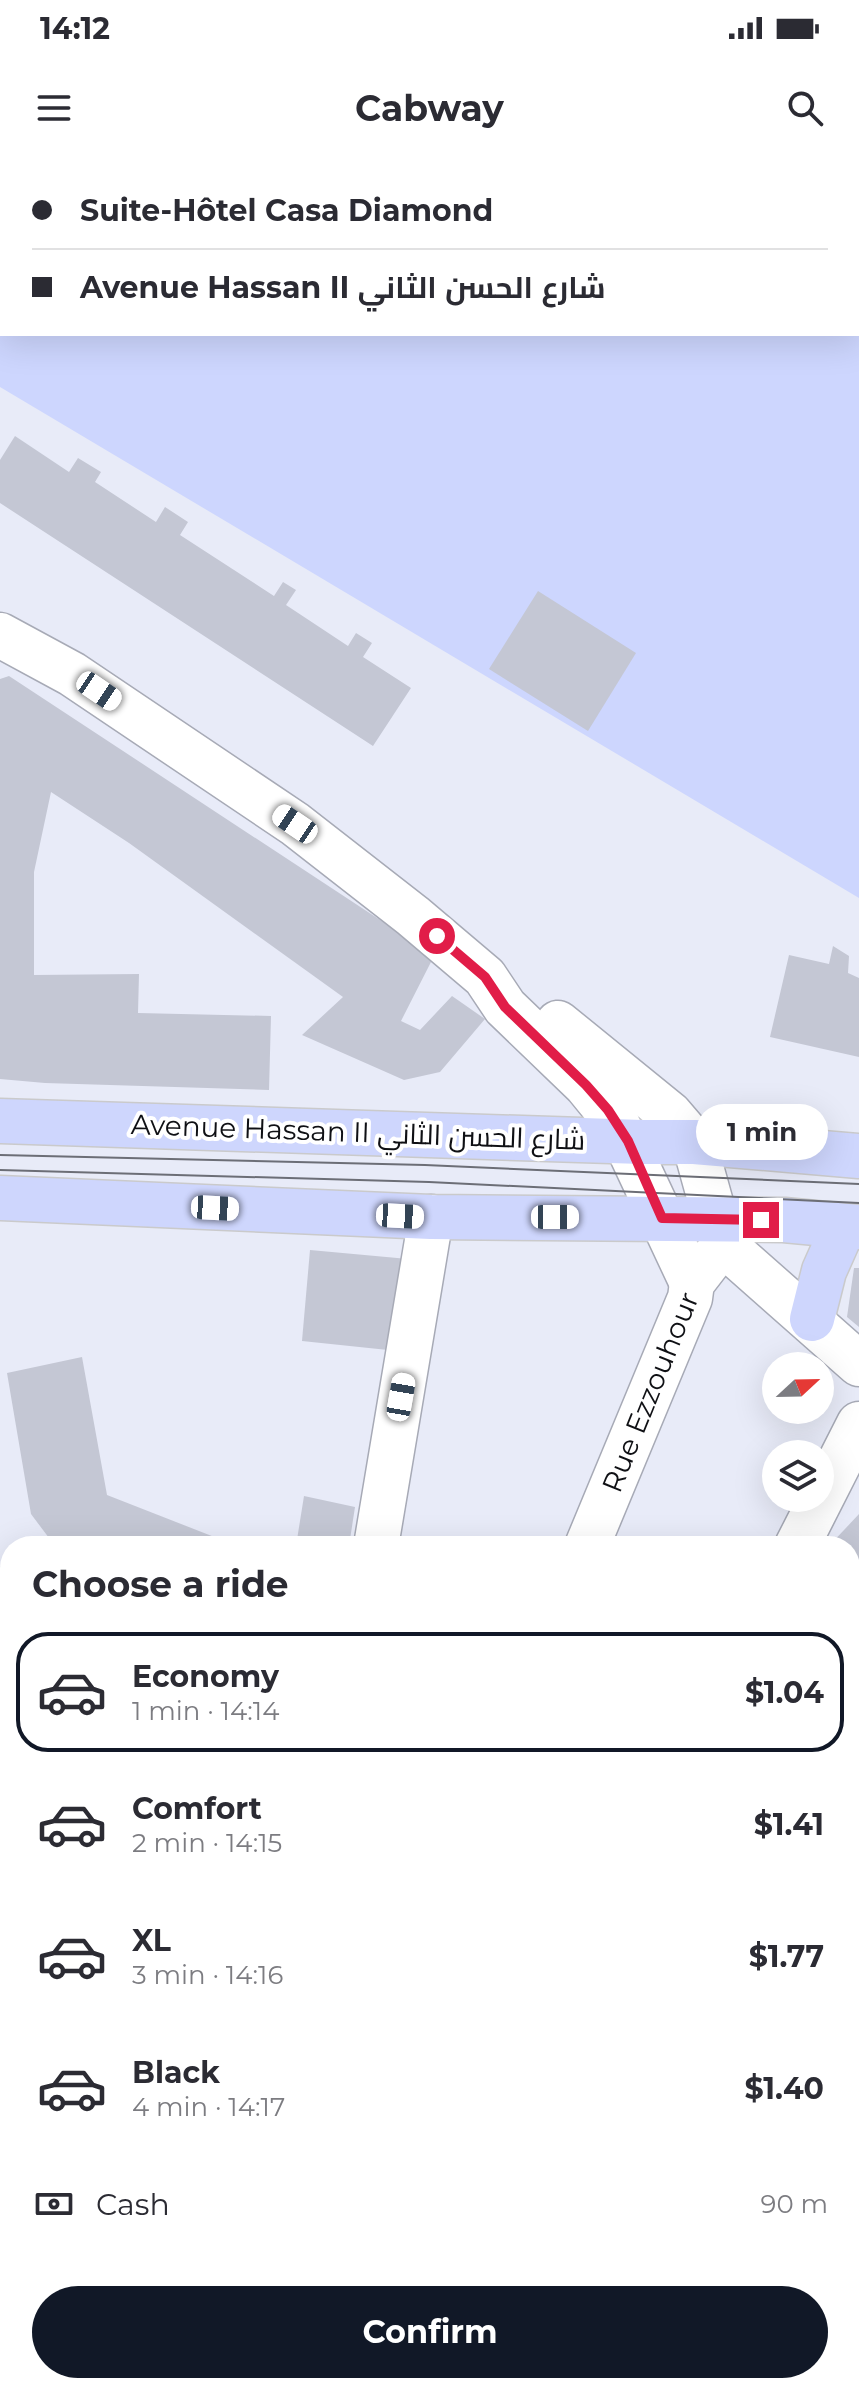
<!DOCTYPE html>
<meta charset="utf-8">
<style>
:root{--surface:#fff;--page:#f7f7f7;--text:#2b2b33;--muted:#7c7c81;--line:#e1e1e2;--accent:#111827}
body{margin:0;font-family:Montserrat,Cairo,sans-serif;background:var(--page);color:var(--text);height:100vh;display:flex;flex-direction:column;font-size:30px;white-space:nowrap}
*{box-sizing:border-box;margin:0}
p{font-size:26px;color:var(--muted)}
.icon{flex:none;width:44px;height:44px;fill:none;stroke:currentColor;stroke-width:2;stroke-linecap:round;stroke-linejoin:round}
.map{position:relative;flex:1;overflow:hidden}
.side{position:absolute;left:0px;top:1376px;width:860px;height:858px;display:flex;flex-direction:column;background:var(--surface);border-radius:32px 32px 0 0;box-shadow:0 8px 32px #0002}
.side>*{flex:none}
.hud{position:absolute;left:0px;top:0px;width:860px;height:176px;box-shadow:0 8px 32px #0002;display:grid;align-content:center;height:176px;padding:0 32px;background:var(--surface)}
.needle{width:52px;rotate:68deg}
.tools{position:absolute;left:762px;top:1192px;display:grid;gap:16px}
.tools a{display:grid;place-items:center;width:72px;height:72px;border-radius:50%;background:var(--surface);box-shadow:0 8px 32px #0002;font-size:40px}
.end{position:absolute;width:36px;height:36px;margin:-18px;border:10px solid #e11d48;background:#fff;box-shadow:0 0 0 4px #fff}
.from{border-radius:50%}
.bubble{position:absolute;height:56px;border-radius:28px;background:var(--surface);box-shadow:0 8px 32px #0002;font-size:26px;font-weight:700;line-height:56px;text-align:center}
.car{position:absolute;width:24px;height:48px;margin:-24px -12px;border-radius:10px;box-shadow:0 0 6px 2px #0007;background:linear-gradient(#fff 24%,#345 0 40%,#fff 0 76%,#345 0 86%,#fff 0)}
.hud b{display:flex;align-items:center;gap:28px;height:76px;font-size:30px}
.hud b+b{border-top:2px solid var(--line)}
.hud i{width:20px;height:20px;background:var(--text)}
ul{padding:0;list-style:none}
li{display:flex;align-items:center;gap:24px;height:120px;margin:0 16px 12px;padding:0 16px;border:4px solid transparent;border-radius:32px}
li div{flex:1}
li b{display:block;font-size:30px}
li em{font-style:normal;font-weight:700}
li.active{border-color:var(--accent)}
li>.icon{width:72px;height:72px;stroke-width:1.5}
h2{padding:0 32px;font-size:36px;line-height:96px}
.pay{display:flex;align-items:center;gap:20px;height:88px;padding:0 32px;font-size:30px}
.pay p{margin-inline-start:auto}
.button{display:flex;gap:16px;margin-top:auto;padding:16px 32px}
.button a{flex:1;height:92px;border-radius:48px;background:var(--accent);color:#fff;font-size:32px;font-weight:700;line-height:92px;text-align:center}
.status{display:flex;justify-content:space-between;align-items:center;height:56px;padding:0 40px;background:var(--surface);direction:ltr}
.status svg{height:22px;fill:currentColor}
header{display:flex;justify-content:space-between;align-items:center;height:104px;padding:0 32px;background:var(--surface);font-size:36px;font-weight:700}
.map>svg:first-child{display:block}
.green{fill:#cdd6fe;fill-rule:evenodd}
.building{fill:#c4c7d4}
.lines{fill:none;stroke-linecap:round;stroke-linejoin:round}
.minor-casing{stroke:#a7aab6;stroke-width:47}
.major-casing{stroke:#cacacb;stroke-width:47}
.minor{stroke:#fff;stroke-width:44}
.major{stroke:#ced6fd;stroke-width:44}
.tram{stroke:#6c6e76;stroke-width:2}
.route{stroke:#e11d48;stroke-width:10}
.labels{text-anchor:middle;dominant-baseline:central;stroke-width:8;stroke-linejoin:round;paint-order:stroke}
.street-label{font-size:28px;fill:#0f1014;stroke:#fff}
</style>
<div class="status"><b>14:12</b><svg viewBox="0 0 49 12"><path d="M0 12V9h3v3zM5 12V6h3v6zM10 12V3h3v9zM15 12V0h3v12zM26 1h20v11H26zM47 4h2v5h-2z"/></svg></div>
<header><svg class="icon" aria-label="menu" viewBox="0 0 24 24"><path d="M4 6h16M4 12h16M4 18h16"/></svg>Cabway<svg class="icon" aria-label="search" viewBox="0 0 24 24"><circle cx="10" cy="10" r="6"/><path d="M15 15l6 6"/></svg></header>
<div class="map">
<svg width="859" height="2233" viewBox="0 0 859 2233">
<rect width="100%" height="100%" fill="#e8ebf8"/>
<path class="green" d="M0 0H859V738L0 227ZM2 2H858V174H2Z"/>
<g class="building">
<polygon points="15,276 69,312 78,298 101,312 95,322 156,362 165,347 188,362 180,375 274,436 283,422 296,430 286,445 348,486 356,473 372,483 363,497 411,528 373,586 0,343 0,300"/>
<polygon points="538,431 636,493 588,571 489,509"/>
<polygon points="9,516 406,777 431,802 401,861 420,870 452,836 485,859 440,912 404,920 302,875 343,837 129,683 51,632 34,712 34,815 139,814 138,853 271,856 269,930 45,923 0,919 0,519"/>
<polygon points="833,786 849,796 848,813 859,818 859,897 770,877 789,795 829,804"/>
<polygon points="310,1090 419,1100 407,1192 302,1181"/>
<polygon points="854,1108 859,1108 859,1167 847,1157"/>
<polygon points="82,1197 107,1335 222,1380 220,1386 55,1386 31,1354 7,1213"/>
<polygon points="304,1336 355,1347 349,1386 296,1386"/>
<polygon points="859,1354 859,1447 850,1438 850,1386 829,1386"/>
<polygon points="850,1503 859,1508 859,1567 850,1560"/>
<polygon points="8,1507 10,1507 10,1586 0,1584 0,1562"/>
<polygon points="850,1617 859,1623 859,1704 850,1700"/>
<polygon points="1,1623 10,1623 10,1670 0,1660"/>
<rect x="0" y="1724" width="10" height="90"/>
<polygon points="850,1783 859,1787 859,1835 850,1843"/>
<rect x="0" y="1899" width="10" height="117"/>
<polygon points="8,2057 10,2226 0,2227 0,2058"/>
<polygon points="137,2224 199,2224 200,2233 117,2233 116,2228"/>
<polygon points="555,2224 653,2224 658,2233 559,2233"/>
<polygon points="756,2224 834,2224 838,2233 760,2233"/>
</g>
<g class="lines">
<g class="minor-casing">
<g id="minor">
<polyline points="0,475 72,514 295,664 413,756 485,817 505,847 586,925 617,963 692,1123"/>
<polyline points="558,863 670,954 694,982 722,1083"/>
<polyline points="722,1083 859,1204"/>
<polyline points="376,1386 431,1057"/>
<polyline points="587,1386 690,1138 692,1123 709,1101"/>
<polyline points="797,1386 859,1264"/>
<polyline points="0,1430 10,1434"/>
<polyline points="850,1470 859,1476"/>
<polyline points="0,1705 10,1704"/>
<polyline points="850,1743 859,1747"/>
<polyline points="850,1911 859,1903"/>
<polyline points="0,2042 10,2042"/>
<polyline points="229,2233 229,2224"/>
<polyline points="462,2233 473,2224"/>
</g>
</g>
<g class="major-casing">
<g id="major">
<polyline points="0,961 642,982 694,982 859,996"/>
<polyline points="0,1038 431,1057 784,1060 859,1067"/>
<polyline points="812,1159 824,1111 844,1066"/>
</g>
</g>
<use href="#minor" class="minor"/>
<use href="#major" class="major"/>
<g class="tram">
<polyline points="0,995 425,1005 859,1024"/>
<polyline points="0,1010 429,1022 859,1043"/>
</g>
</g>
<g class="lines">
<polyline class="route" points="437,776 485,817 505,847 586,925 608,950 628,981 662,1058 761,1060"/>
</g>
<g class="labels">
<g class="street-label">
<text transform="translate(358 972) rotate(2)">Avenue Hassan II شارع الحسن الثاني</text>
<text transform="translate(650 1232) rotate(-68)">Rue Ezzouhour</text>
</g>
</g>
</svg>
<div class="tools">
<a><svg class="needle" viewBox="-14 -14 28 28"><path d="M0-13l5 13h-10z" fill="#e53935"/><path d="M0 13l5-13h-10z" fill="#7c7c81"/></svg></a>
<a><svg class="icon" aria-label="layers" viewBox="0 0 24 24"><path d="M12 4l9 5-9 5-9-5zM3 14l9 5 9-5"/></svg></a>
</div>
<i class="end from" style="left:437px;top:776px"></i>
<i class="end" style="left:761px;top:1060px"></i>
<div class="bubble" style="left:696px;top:944px;width:132px">1 min</div>
<i class="car" style="left:99px;top:531px;rotate:124deg"></i>
<i class="car" style="left:295px;top:664px;rotate:304deg"></i>
<i class="car" style="left:215px;top:1048px;rotate:93deg"></i>
<i class="car" style="left:400px;top:1056px;rotate:93deg"></i>
<i class="car" style="left:555px;top:1057px;rotate:90deg"></i>
<i class="car" style="left:401px;top:1237px;rotate:10deg"></i>
<div class="hud">
<b><i class="from"></i>Suite-Hôtel Casa Diamond</b>
<b><i></i>Avenue Hassan II شارع الحسن الثاني</b>
</div>
<section class="side">
<h2>Choose a ride</h2>
<ul>
<li class="active"><svg class="icon" aria-label="car" viewBox="0 0 24 24"><path d="M5 17H2v-5l4-1 3-4h7l3 4 3 1v5h-3M9 17h6M6 11h13"/><circle cx="7" cy="17" r="2"/><circle cx="17" cy="17" r="2"/></svg><div><b>Economy</b><p>1 min · 14:14</p></div><em>$1.04</em></li>
<li><svg class="icon" aria-label="car" viewBox="0 0 24 24"><path d="M5 17H2v-5l4-1 3-4h7l3 4 3 1v5h-3M9 17h6M6 11h13"/><circle cx="7" cy="17" r="2"/><circle cx="17" cy="17" r="2"/></svg><div><b>Comfort</b><p>2 min · 14:15</p></div><em>$1.41</em></li>
<li><svg class="icon" aria-label="car" viewBox="0 0 24 24"><path d="M5 17H2v-5l4-1 3-4h7l3 4 3 1v5h-3M9 17h6M6 11h13"/><circle cx="7" cy="17" r="2"/><circle cx="17" cy="17" r="2"/></svg><div><b>XL</b><p>3 min · 14:16</p></div><em>$1.77</em></li>
<li><svg class="icon" aria-label="car" viewBox="0 0 24 24"><path d="M5 17H2v-5l4-1 3-4h7l3 4 3 1v5h-3M9 17h6M6 11h13"/><circle cx="7" cy="17" r="2"/><circle cx="17" cy="17" r="2"/></svg><div><b>Black</b><p>4 min · 14:17</p></div><em>$1.40</em></li>
</ul>
<div class="pay"><svg class="icon" aria-label="cash" viewBox="0 0 24 24"><path d="M3 7h18v10H3z"/><circle cx="12" cy="12" r="2"/></svg>Cash<p>90 m</p></div>
<div class="button"><a>Confirm</a></div>
</section>
</div>
